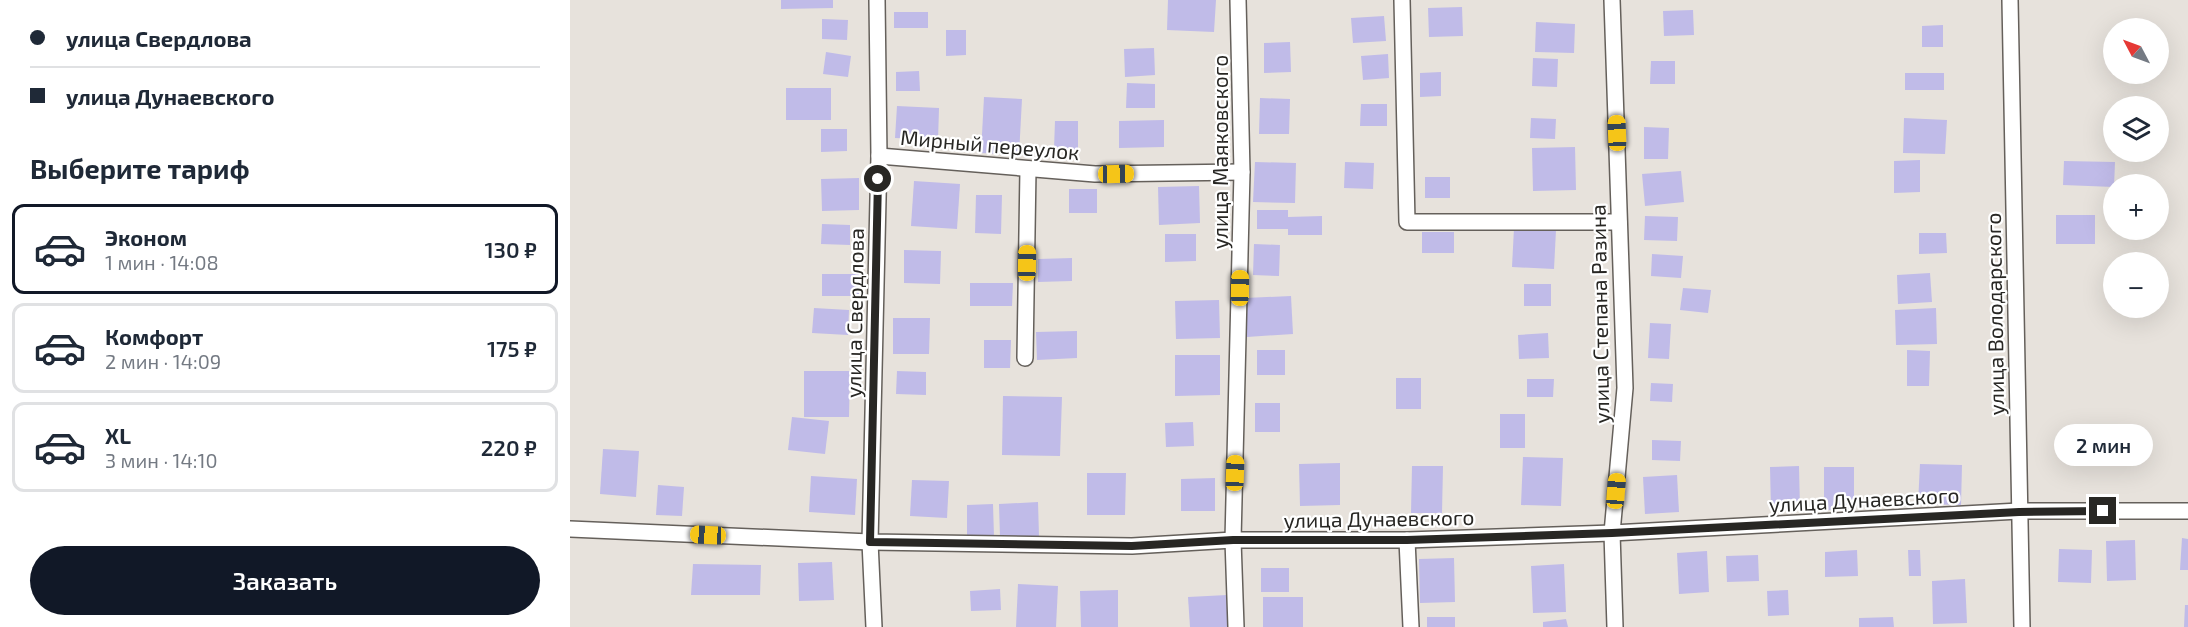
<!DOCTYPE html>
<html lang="ru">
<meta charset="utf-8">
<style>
:root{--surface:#fff;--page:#f2f2f3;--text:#1f2937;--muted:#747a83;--line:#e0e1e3;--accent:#111827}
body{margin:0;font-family:"Exo 2",sans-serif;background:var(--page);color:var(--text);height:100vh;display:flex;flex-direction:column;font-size:22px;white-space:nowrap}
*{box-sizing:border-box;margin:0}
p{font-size:20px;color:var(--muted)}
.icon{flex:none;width:33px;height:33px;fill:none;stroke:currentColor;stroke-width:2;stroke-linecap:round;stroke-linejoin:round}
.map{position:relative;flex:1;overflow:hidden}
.panel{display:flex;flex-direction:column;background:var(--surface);width:570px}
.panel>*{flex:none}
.top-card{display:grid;align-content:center;height:132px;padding:0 30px;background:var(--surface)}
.needle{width:39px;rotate:311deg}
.buttons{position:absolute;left:1533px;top:18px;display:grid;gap:12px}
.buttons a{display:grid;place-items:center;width:66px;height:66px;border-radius:50%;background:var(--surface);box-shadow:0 6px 24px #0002;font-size:30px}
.end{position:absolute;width:27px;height:27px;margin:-14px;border:8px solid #282724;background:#fff;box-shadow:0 0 0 3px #fff}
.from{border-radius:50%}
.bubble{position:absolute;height:42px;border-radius:21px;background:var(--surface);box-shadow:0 6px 24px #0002;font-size:20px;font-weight:600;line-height:42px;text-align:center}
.car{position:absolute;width:18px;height:36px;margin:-18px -9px;border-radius:8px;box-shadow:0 0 4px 2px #0007;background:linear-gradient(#f5c518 24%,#345 0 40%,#f5c518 0 76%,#345 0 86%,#f5c518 0)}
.top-card b{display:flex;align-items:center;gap:21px;height:57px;font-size:22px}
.top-card b+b{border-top:2px solid var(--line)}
.top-card i{width:15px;height:15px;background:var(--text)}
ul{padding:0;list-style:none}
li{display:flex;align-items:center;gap:18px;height:90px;margin:0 12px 9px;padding:0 18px;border:3px solid var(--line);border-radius:12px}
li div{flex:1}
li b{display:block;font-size:22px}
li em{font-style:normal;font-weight:600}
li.on{border-color:var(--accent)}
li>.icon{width:54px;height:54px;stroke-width:1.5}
h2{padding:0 30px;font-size:27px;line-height:72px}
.action{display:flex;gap:12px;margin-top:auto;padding:12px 30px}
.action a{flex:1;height:69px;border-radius:36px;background:var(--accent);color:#fff;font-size:24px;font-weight:600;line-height:69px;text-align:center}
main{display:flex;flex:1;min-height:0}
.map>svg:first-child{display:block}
.building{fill:#c0bbe8}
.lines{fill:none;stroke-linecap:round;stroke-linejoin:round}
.minor-casing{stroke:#65605b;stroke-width:18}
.minor{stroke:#fff;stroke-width:15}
.route{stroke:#282724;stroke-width:8}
.labels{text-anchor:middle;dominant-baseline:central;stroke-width:4.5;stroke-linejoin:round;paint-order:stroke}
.street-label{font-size:21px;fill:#282724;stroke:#fff}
</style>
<main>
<section class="panel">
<div class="top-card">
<b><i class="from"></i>улица Свердлова</b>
<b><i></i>улица Дунаевского</b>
</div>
<h2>Выберите тариф</h2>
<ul>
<li class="on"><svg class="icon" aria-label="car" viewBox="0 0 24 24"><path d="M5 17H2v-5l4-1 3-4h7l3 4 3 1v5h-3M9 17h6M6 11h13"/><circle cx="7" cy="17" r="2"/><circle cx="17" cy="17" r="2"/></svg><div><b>Эконом</b><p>1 мин · 14:08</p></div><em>130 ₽</em></li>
<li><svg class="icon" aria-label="car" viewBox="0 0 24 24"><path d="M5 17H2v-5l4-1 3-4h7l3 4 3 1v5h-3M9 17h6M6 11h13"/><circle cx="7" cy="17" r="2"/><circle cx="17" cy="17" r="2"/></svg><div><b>Комфорт</b><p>2 мин · 14:09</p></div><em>175 ₽</em></li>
<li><svg class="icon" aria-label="car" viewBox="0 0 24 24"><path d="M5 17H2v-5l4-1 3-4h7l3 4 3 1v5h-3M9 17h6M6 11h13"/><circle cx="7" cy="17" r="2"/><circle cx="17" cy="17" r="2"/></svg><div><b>XL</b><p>3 мин · 14:10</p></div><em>220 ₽</em></li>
</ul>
<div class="action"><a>Заказать</a></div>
</section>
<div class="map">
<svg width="1618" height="627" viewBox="0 0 1618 627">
<rect width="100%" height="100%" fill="#e7e2dc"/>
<g class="building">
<polygon points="211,0 263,0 263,8 211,9"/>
<polygon points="598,0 646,0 644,32 597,30"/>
<polygon points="892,7 893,36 859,37 858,8"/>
<polygon points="1123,10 1124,35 1094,36 1093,11"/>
<rect x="324" y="12" width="34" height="16"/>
<polygon points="814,16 816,41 783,43 781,18"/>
<polygon points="252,19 278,20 277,40 252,39"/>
<polygon points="966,22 1005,24 1004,53 965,52"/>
<polygon points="1373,25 1373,47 1352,47 1352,26"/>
<polygon points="376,30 396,30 396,55 376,56"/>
<polygon points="720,42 721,72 694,73 694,43"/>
<polygon points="584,48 585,75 555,77 554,49"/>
<polygon points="256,52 281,56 278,77 253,74"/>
<polygon points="818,54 819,78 793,80 791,56"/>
<polygon points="963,58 988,59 987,87 962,86"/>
<polygon points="1081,61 1105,61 1105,84 1080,84"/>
<polygon points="349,71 350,91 326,91 326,72"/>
<polygon points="871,72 871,96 850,97 850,73"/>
<rect x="1335" y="73" width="39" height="17"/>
<polygon points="557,83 585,84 585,108 556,108"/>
<rect x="216" y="88" width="45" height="32"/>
<polygon points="414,97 452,99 449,155 411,153"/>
<polygon points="690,98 720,99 719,134 689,134"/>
<polygon points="791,104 817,104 817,126 790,126"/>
<polygon points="327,106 369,108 368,140 325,138"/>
<polygon points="961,118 986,119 985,139 960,138"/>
<polygon points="1334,118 1377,120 1375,154 1333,153"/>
<polygon points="594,120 594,147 549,148 549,121"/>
<polygon points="485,121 508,121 508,150 484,149"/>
<polygon points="1074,127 1099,128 1098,159 1074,159"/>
<polygon points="251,129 277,129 277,151 251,152"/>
<polygon points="1005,147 1006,190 963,191 962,148"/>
<polygon points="1350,160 1350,192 1324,193 1324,161"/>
<polygon points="1494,161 1545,162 1544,187 1493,185"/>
<polygon points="685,162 726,163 725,203 683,202"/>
<polygon points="775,162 804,163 803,189 774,188"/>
<polygon points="1111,171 1114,202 1075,206 1072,174"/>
<rect x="855" y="177" width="25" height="21"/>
<polygon points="289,178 289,210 252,211 251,179"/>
<polygon points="344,181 390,184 387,229 341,226"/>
<polygon points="629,186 630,223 589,225 588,187"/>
<rect x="499" y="189" width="28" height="24"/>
<polygon points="406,195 432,195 431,234 405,233"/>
<polygon points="687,210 718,210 718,217 752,216 752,235 718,235 718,229 687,229"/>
<rect x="1486" y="215" width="39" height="29"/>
<polygon points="1075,216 1108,217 1107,241 1074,240"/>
<polygon points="252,224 280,225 280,245 251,244"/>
<polygon points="944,228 986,230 984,269 942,267"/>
<rect x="852" y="232" width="32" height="21"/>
<polygon points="1349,233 1376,233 1377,253 1349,254"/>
<polygon points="595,234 626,234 626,261 595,262"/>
<polygon points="684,244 710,245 709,276 683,275"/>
<polygon points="334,250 371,251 370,284 334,283"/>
<polygon points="1082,254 1113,256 1111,278 1081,276"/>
<polygon points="502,258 502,281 468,282 468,259"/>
<polygon points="1360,273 1362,302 1328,304 1327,275"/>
<rect x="252" y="274" width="37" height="22"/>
<polygon points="400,283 443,283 442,306 400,306"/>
<rect x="954" y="284" width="27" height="22"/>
<polygon points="1113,288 1141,290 1138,313 1110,310"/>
<polygon points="721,296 723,334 677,337 675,298"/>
<polygon points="649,300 650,338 606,339 605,301"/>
<polygon points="244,308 279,310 278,335 242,333"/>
<polygon points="1366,308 1367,344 1326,345 1325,310"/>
<polygon points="323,318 360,318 359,354 323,354"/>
<polygon points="1080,323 1101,324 1099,359 1078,358"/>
<polygon points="507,331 507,358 467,360 466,332"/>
<polygon points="978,333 979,358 949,359 948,335"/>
<polygon points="414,340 441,340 440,368 414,368"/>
<rect x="687" y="350" width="28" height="25"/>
<polygon points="1337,350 1360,351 1359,386 1337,386"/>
<polygon points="605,355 650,355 650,395 605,396"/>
<polygon points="234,371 280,371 279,417 234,417"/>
<polygon points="327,371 356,372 356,395 326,394"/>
<rect x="826" y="378" width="25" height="31"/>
<polygon points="957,379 984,379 983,397 957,397"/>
<polygon points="1081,383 1103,384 1102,402 1080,401"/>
<polygon points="433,396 492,397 490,456 432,455"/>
<rect x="685" y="403" width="25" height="29"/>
<rect x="930" y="414" width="25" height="34"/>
<polygon points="222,417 259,421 255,454 218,450"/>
<polygon points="623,422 624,446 596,447 595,423"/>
<polygon points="1082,440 1111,441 1110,461 1082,460"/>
<polygon points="33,449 69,451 66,497 30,494"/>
<polygon points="953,457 993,458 991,506 951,505"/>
<polygon points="770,463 770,505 730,506 729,464"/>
<polygon points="1350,464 1392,465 1391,505 1348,504"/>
<polygon points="842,466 873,466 872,513 841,513"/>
<polygon points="1229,466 1230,509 1201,510 1200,467"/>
<rect x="1254" y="467" width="30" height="43"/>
<polygon points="517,473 556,473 555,515 517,515"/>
<polygon points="1107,475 1109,512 1075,514 1073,477"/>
<polygon points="241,476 287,479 285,515 239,512"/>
<polygon points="645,478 645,511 611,511 611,479"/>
<polygon points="342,480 379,481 377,518 340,516"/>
<polygon points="88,485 114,487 112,516 86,515"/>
<polygon points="468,502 469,536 430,537 429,504"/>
<polygon points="423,504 424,537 397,537 397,505"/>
<polygon points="1612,538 1618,539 1618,570 1610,570"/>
<polygon points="1565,540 1566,580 1537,581 1536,541"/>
<polygon points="1489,549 1522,550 1521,583 1488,582"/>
<polygon points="1287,550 1288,576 1255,577 1255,552"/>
<polygon points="1338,550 1350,550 1351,576 1339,576"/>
<polygon points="1137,551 1139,592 1109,594 1107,553"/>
<polygon points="1188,555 1189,581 1157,582 1156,556"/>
<polygon points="884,558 885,602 850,603 849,559"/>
<polygon points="262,562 264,600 229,601 228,563"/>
<polygon points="123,564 191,565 190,595 121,595"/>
<polygon points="994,564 996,612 963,613 961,566"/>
<rect x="691" y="568" width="28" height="24"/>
<polygon points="1395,579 1397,623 1363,624 1362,581"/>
<polygon points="448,584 488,586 486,627 446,627"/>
<polygon points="430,589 431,610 401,611 400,591"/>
<polygon points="548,590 548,627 511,627 510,591"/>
<polygon points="1218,590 1219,615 1198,616 1197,591"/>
<polygon points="657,595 658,627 620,627 618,597"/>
<rect x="693" y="597" width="40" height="30"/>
<polygon points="1615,605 1618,605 1618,627 1614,627"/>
<rect x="857" y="617" width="28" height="10"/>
<polygon points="1323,617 1324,627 1289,627 1289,618"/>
<polygon points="996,619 998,627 973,627 973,622"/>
</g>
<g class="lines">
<g class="minor-casing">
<g id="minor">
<polyline points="832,0 837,222 1049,222"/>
<polyline points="1042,0 1055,388 1042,533 1045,627"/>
<polyline points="1440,0 1452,627"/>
<polyline points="309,156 525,174 672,172"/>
<polyline points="455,358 458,169"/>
<polyline points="0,529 300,542 562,546 663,540 837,540 1042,533 1449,511 1618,511"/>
<polyline points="837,540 841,627"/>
<polyline points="304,627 300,542 309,156 307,0"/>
<polyline points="666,627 663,540 672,172 668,0"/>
</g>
</g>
<use href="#minor" class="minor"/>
</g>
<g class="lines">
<polyline class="route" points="308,179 300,542 562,546 663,540 837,540 1042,533 1449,512 1533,511"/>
</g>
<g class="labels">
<g class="street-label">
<text transform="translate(420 144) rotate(5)">Мирный переулок</text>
<text transform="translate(649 152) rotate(-90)">улица Маяковского</text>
<text transform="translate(284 313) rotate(-89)">улица Свердлова</text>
<text transform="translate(1029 314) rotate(-91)">улица Степана Разина</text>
<text transform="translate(1424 314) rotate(-91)">улица Володарского</text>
<text transform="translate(1294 499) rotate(-3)">улица Дунаевского</text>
<text transform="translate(809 518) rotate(-1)">улица Дунаевского</text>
</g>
</g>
</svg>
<div class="buttons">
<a><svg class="needle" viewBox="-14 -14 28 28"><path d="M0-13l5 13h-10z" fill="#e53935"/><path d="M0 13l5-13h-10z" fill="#747a83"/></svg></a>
<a><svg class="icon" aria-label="layers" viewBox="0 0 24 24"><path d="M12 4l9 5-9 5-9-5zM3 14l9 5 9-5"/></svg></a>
<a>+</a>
<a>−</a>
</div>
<i class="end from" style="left:308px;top:179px"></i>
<i class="end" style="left:1533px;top:511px"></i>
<div class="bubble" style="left:1484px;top:424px;width:99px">2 мин</div>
<i class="car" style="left:1047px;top:133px;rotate:358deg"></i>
<i class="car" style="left:546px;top:174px;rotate:89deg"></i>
<i class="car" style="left:457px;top:263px;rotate:1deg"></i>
<i class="car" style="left:670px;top:288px;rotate:1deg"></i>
<i class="car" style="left:665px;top:473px;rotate:2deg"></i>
<i class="car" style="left:1046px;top:491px;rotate:5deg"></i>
<i class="car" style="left:138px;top:535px;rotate:273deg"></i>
</div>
</main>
